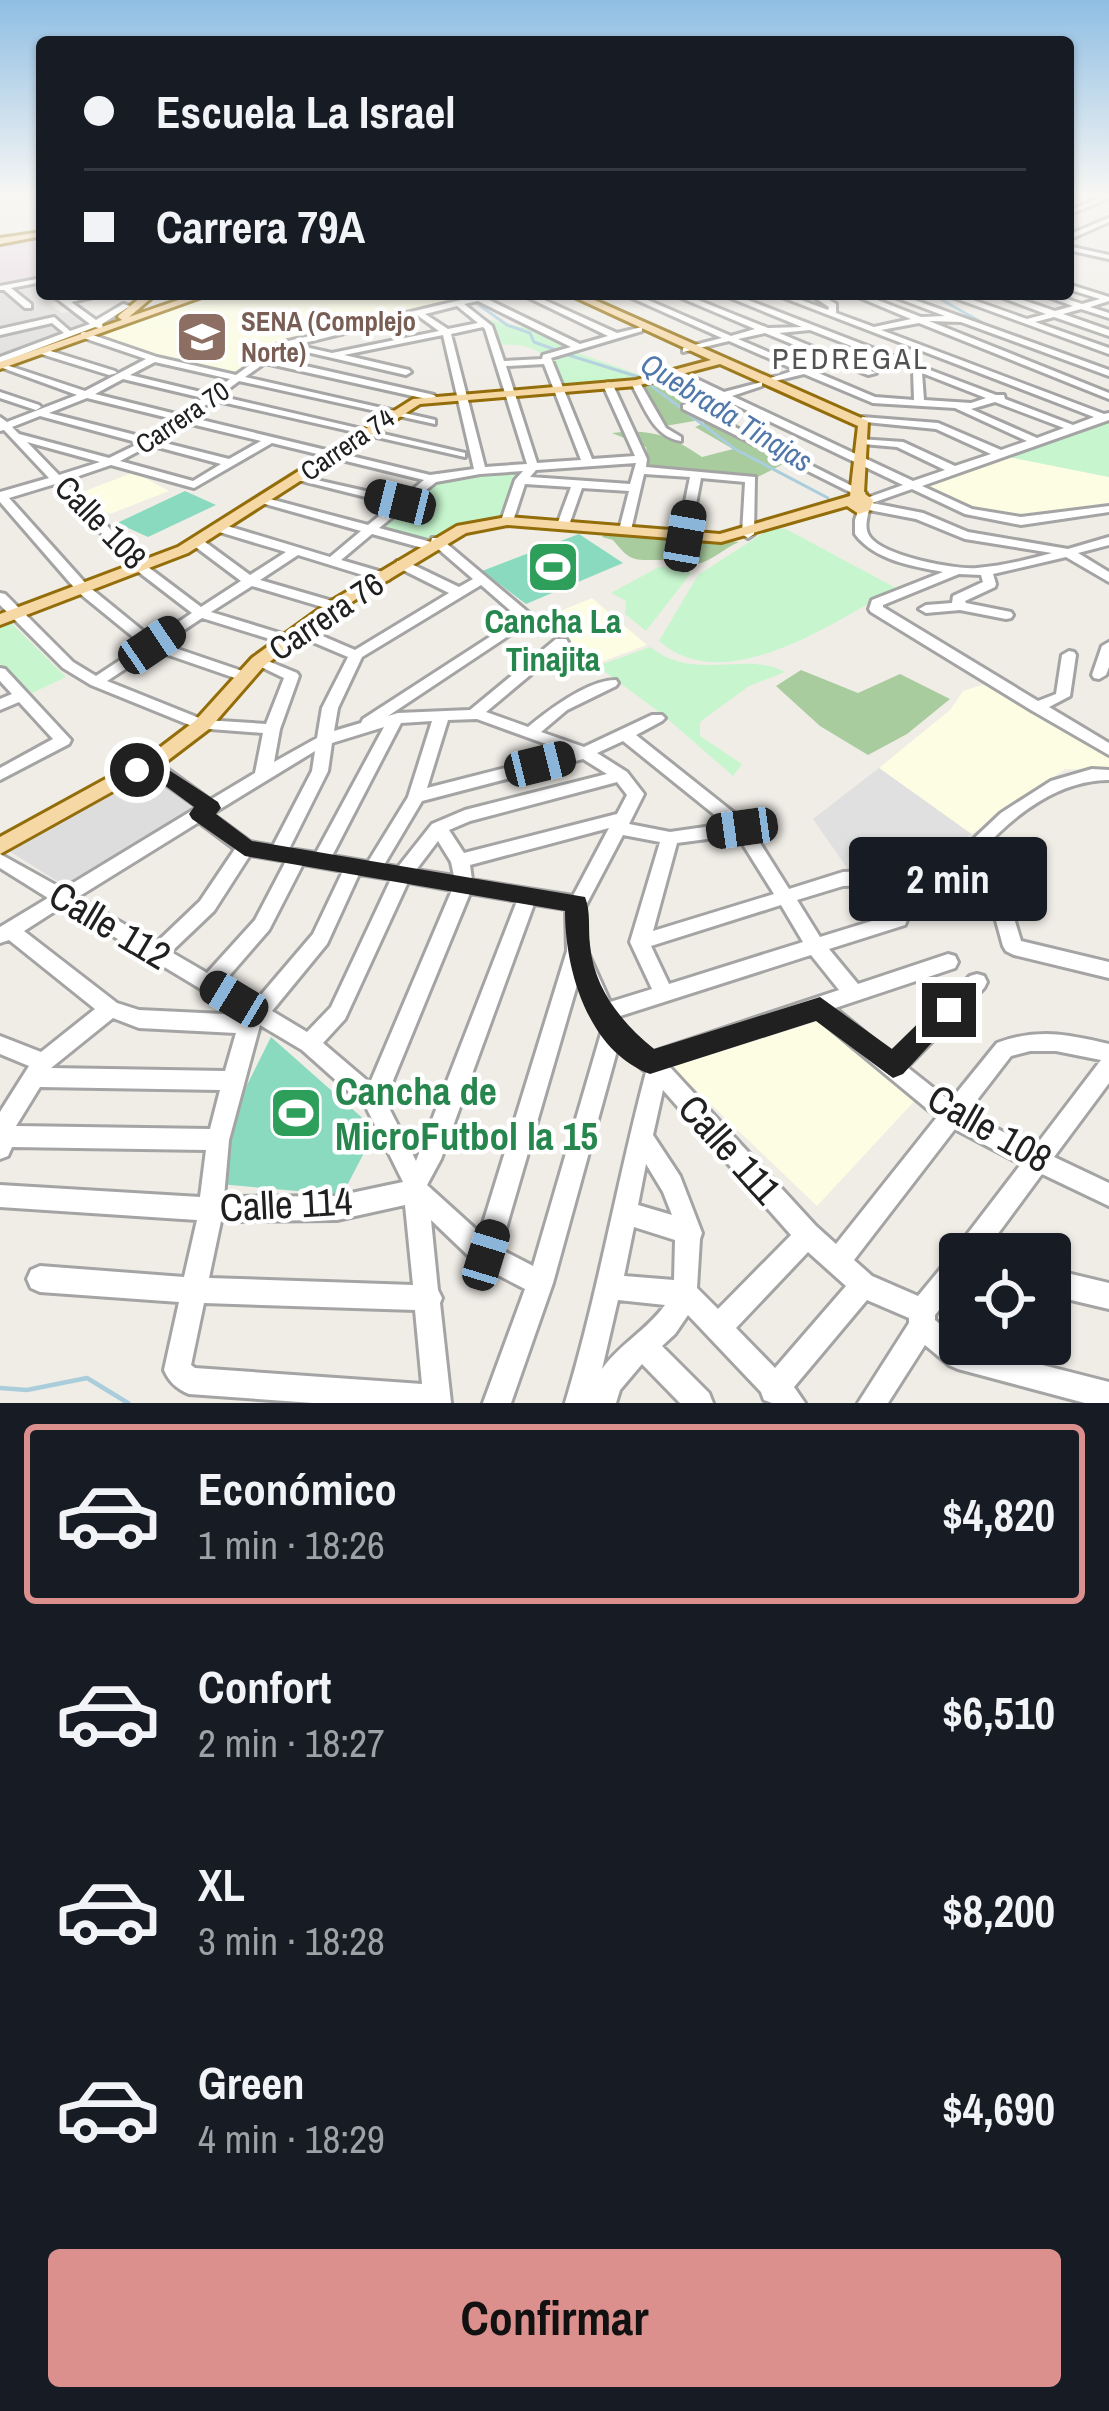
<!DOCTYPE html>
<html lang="es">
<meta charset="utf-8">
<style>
:root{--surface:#171b24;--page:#242831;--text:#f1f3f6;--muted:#9ea1a6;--line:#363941;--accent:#dc908d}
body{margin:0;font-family:"Archivo Narrow",sans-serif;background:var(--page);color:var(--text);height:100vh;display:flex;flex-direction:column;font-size:45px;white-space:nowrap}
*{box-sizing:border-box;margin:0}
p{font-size:39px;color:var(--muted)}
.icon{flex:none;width:66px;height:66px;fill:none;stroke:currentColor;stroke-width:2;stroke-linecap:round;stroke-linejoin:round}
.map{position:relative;height:1403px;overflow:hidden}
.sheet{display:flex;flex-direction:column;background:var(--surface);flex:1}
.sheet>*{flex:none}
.guide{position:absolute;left:36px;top:36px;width:1038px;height:264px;border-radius:12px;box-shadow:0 3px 9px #0004;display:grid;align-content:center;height:264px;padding:0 48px;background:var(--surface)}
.fabs{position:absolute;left:939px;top:1233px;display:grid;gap:24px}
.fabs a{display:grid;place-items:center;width:132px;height:132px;border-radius:12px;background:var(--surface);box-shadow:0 3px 9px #0004;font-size:60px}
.end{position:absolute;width:54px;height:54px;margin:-27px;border:15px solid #202020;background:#fff;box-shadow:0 0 0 6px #fff}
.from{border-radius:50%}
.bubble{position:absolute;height:84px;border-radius:12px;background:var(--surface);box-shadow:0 3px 9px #0004;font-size:39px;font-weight:800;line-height:84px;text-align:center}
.car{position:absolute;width:36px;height:72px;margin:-36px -18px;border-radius:15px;box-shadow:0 0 9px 3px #0007;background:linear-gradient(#222 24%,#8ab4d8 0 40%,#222 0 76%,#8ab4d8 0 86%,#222 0)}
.guide b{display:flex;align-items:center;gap:42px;height:114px;font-size:45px}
.guide b+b{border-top:3px solid var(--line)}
.guide i{width:30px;height:30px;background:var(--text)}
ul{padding:21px 0 0;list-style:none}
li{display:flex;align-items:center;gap:36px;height:180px;margin:0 24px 18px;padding:0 24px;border:6px solid transparent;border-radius:12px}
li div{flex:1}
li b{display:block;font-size:45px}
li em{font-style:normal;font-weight:800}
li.active{border-color:var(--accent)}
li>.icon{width:108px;height:108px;stroke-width:1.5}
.cta{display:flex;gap:24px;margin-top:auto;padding:24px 48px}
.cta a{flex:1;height:138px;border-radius:12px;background:var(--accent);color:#111;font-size:48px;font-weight:800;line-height:138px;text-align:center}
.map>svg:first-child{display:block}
.residential{fill:#dedddd}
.industrial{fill:#e8d9e5}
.education{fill:#fcfde3}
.forest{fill:#a9cc9e}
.park{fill:#c7f6ce}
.pitch{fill:#8adac0}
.parking{fill:#e0e0e0}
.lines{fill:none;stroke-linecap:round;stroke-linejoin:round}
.stream-far1{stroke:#aacddb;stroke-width:3}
.stream{stroke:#aacddb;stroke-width:4.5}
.minor-casing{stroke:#a4a4a4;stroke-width:6}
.major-casing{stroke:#926d09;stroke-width:6}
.minor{fill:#fff;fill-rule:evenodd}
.major{fill:#f6d8a5;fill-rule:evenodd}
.route{fill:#202020}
.labels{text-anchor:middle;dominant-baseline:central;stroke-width:9;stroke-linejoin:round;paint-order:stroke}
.far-education-label{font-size:27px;font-weight:bold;fill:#785e54;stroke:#fff;text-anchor:start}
.far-street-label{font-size:27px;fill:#202020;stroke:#fff}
.far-neighbourhood-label{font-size:30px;letter-spacing:3px;fill:#535353;stroke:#fff}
.far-water-label{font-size:30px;font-style:italic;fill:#5178aa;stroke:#fff}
.street-label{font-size:33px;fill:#202020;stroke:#fff}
.leisure-label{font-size:33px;font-weight:bold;fill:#27864d;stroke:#fff}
.near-street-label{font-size:39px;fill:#202020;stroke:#fff}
.near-leisure-label{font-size:39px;font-weight:bold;fill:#27864d;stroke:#fff;text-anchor:start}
</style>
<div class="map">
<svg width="1109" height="1403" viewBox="0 0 1109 1403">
<rect width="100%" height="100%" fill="#f0ede7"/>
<g class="residential">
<polygon points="36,284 42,294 59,301 50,304 62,313 72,311 88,324 0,357 0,290"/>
<polygon points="149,771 198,807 65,886 9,851"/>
</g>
<polygon class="industrial" points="42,238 42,278 0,286 0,246"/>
<g class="education">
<polygon points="217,294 469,294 472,298 293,339 260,356 237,376 160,357 97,334"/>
<polygon points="1009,457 1109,477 1109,508 1028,520 983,515 923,486"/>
<polygon points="134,472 169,491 110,514 75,495"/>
<polygon points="592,598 647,645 593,665 536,621"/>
<polygon points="988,683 1109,754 1109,770 1065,769 972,834 879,768 950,710 963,691"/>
<polygon points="825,1019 920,1095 817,1206 672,1067"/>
</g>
<g class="forest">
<polygon points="659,381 701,401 684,407 706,419 665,426 643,384"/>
<path d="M707 422 787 462 756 478 650 469 646 447 612 433C651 429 670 435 702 457L733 449 695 427Z"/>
<path d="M605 533 622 537 623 533 739 542C726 547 710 562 697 564 683 565 672 560 660 560 633 560 631 562 613 540L602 537Z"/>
<polygon points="801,670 858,693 900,674 950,699 907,734 868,755 820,726 776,686"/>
</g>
<g class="park">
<path d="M486 319 547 333 570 345V350L648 378 563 385C549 352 533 343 500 345Z"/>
<polygon points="1109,421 1109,477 1009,457"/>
<polygon points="518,471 499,519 459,525 426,540 379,530 445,478"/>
<path d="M771 528 786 529 896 588C835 621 725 700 659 641L698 575Z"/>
<polygon points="659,567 686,568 691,573 646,631 625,614 626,601 611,593"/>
<polygon points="9,621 66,677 32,693 0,664 0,624"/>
<path d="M650 647C696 683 743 650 785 672L749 686 700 722V736L742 764 733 776 663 715 597 666Z"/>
</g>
<g class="pitch">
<polygon points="185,491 216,505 148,537 117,523"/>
<polygon points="579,534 623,563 526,604 482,571"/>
<polygon points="271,1037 367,1122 365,1151 342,1195 219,1184 238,1103"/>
</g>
<polygon class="parking" points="879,768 971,834 942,859 908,872 850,872 813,819"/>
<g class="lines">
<g class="stream-far1">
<polyline points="931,294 983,323"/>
<polyline points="475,302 507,325 530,333 534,342 556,350"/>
<polyline points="565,354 642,378"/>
<polyline points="649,384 735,449 828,498"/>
</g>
<polyline class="stream" points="0,1388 27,1390 87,1378 128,1403"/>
<g class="minor-casing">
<g id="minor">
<polygon points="1068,194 1072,194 1068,196"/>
<polygon points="1109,194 1109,198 1068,215 1068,211"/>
<polygon points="1109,218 1109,222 1068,240 1068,235"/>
<polygon points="1068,246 1109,255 1109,259 1068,250"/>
<polygon points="42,278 42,282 11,288 31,304 31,308 25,308 4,290 0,290 0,286"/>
<polygon points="1068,284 1109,297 1109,301 1090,307 1109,313 1109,318 1081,309 1063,314 1109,330 1109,336 1054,317 1035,322 1109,348 1109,354 944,294 956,294 1027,319 1046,314 993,294 1005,294 1055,311 1073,306 1040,294 1052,294 1082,304 1100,299 1068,289"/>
<polygon points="51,294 60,294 66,298 106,294 71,302 96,320 123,304 130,306 102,324 103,329 95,327 0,363 0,357 64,333 52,323 0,335 0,329 54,317 70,331 90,324"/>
<path d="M486 294H500L487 299 580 344 608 336 521 294H531L617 333 642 327V331L551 358 592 459 635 456 603 385 608 382 613 385 647 459 646 467 755 477 754 534 748 538 742 534 745 482 701 478 690 536 684 540 678 536 690 477 644 474 631 530 625 534 619 530 629 491 582 488 569 525 563 529 557 525 571 487 525 484 513 521 507 525 501 521 515 480 523 471 480 474 436 482 379 528 431 542 432 538H440L535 618 388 716 398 713 470 710 556 639H566L568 642 566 645 486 712 528 727C550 709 588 680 616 680L618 683 616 686 567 710 541 732 584 747 652 715H662L665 718 662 721 636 735 748 824 789 889 843 872 916 869 964 848 1001 813 1051 781 1092 769 1109 770V780C1060 780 1016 813 984 848 973 860 964 874 953 886L1007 895 1021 941 1109 962V978L1014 955 1006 951 1003 946 992 906C963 901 929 889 906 914L907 920 905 925 829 949 858 984 948 954 955 956 958 962 955 968 835 1008 891 1054 970 976 977 974 984 976 987 982 984 988 907 1067 950 1101 997 1043C1038 1028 1067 1034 1109 1044V1083L1054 1157 1109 1183V1206L1042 1174 983 1254H960V1284L935 1315V1320L960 1341V1344L1109 1382V1403H1085L958 1369 949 1365 925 1345 888 1403H858L909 1323V1318L867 1300 794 1387 805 1403H772L764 1400 761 1392 688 1315 675 1334 662 1346 709 1393 713 1403H680L642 1364 620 1390 616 1403H565C598 1294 617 1181 646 1072L618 1047 553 1283 511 1403H483L525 1289 477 1264 431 1220 438 1290 442 1298 440 1303 451 1403H313L189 1394C177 1389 169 1382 164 1370L179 1302 40 1292 31 1288 27 1279 31 1270 40 1266 184 1277 197 1220 0 1207V1185L200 1197 206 1150 12 1147 8 1156 0 1159V1112L29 1066 0 1054V1036L41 1052 95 1009 9 940 0 943V927L48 898 0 868V854L63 889 198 807 143 768 141 764 143 760H155L210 800 255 773 263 733 197 728 91 685 63 668 0 605V593L5 594 73 662 96 676 143 645 78 592 0 502V492L49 478 4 430 0 431V417L7 422 77 395 0 367V363L85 391 146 359 81 337V333L84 332 157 357 236 375 280 343ZM478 301 571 347 543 355 542 359 504 361 492 326 464 304ZM457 306 478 323 448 329 425 314ZM417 315 439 331 332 353 296 345ZM483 327 485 329 527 464 485 467 451 334ZM443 335 474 469 430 475 189 417 213 400 465 457V453L219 396 239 381 435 424V420L245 377 265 363 431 400 436 397 434 395 270 358 285 347 406 375 411 372 409 370 344 355ZM155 362 230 379 209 394 130 375ZM544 364 581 460 537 463 506 366ZM123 379 203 398 180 415 95 394ZM87 398 173 419 147 438 49 413ZM40 416 140 443 109 458 19 434 12 427ZM183 422 261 441 229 459 157 441ZM27 442 100 462 59 475ZM272 443 424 480 401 499 294 475V479L394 504 368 525 266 498H258V502L361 531 330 557 224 525H216V531L286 552 250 575 201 539H193V545L241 581 201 607 144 564 64 481 111 465 194 488ZM150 445 221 464 193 481 120 461ZM636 463 630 484 530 477 536 470ZM55 484 136 570 192 613 153 639 88 586 9 498ZM372 534 430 550 436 547 473 579 459 587 405 561H397V567L449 593 355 650 306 629H296L294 632 296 635 348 657 322 708 317 738 274 762 280 729 299 676 297 673 263 659 258 658 251 662 284 678 266 724 204 720 107 681 154 650 238 679H248L250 676 248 673 163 644 202 618 273 640H283L285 637 283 634 211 612 252 586 329 609H339L341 606 339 603 260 580 298 555 379 580H389L390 577 389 574 341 560ZM481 585 519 618 363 719 361 723 334 731 338 708 362 657ZM477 719 568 752 427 788 448 720ZM432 721 408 797 368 862 332 856 401 723ZM384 727 316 853 289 849 328 771 332 743ZM623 741 726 824 670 832 629 824 644 794 627 772 597 753ZM315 751 312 771 273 846 250 842 212 814ZM583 759 607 774 465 810 432 824 398 867 384 865 422 801ZM617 782 627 795 617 814 464 853 449 830 470 821ZM199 822 235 849 200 901 156 943 78 897ZM609 828 573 896 472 880 470 865ZM623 835 660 842 630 942 652 989 610 1002 587 951 584 909ZM737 835 774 894 653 931 677 843ZM438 841 451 862 454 876 416 870ZM250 855 286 861 255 920 207 973 171 952 214 911ZM303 864 343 871 313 934 255 1002 223 983 269 930ZM946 871C923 893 899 886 888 916L820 937 797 900 843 886 918 883ZM359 874 391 879 331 1007 307 1032 272 1011 327 944ZM408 882 452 890 370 1083 323 1043 345 1019ZM470 893 517 901 416 1161 385 1100ZM534 904 566 909 567 951 480 1233 427 1185 441 1159ZM781 905 803 942 669 984 651 946ZM63 906 244 1015 139 1010 117 1003 24 931ZM811 955 839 990 653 1052 620 1024 617 1017ZM579 978 602 1030 533 1266 500 1249ZM814 1015 937 1117 836 1244 816 1226 668 1065ZM113 1018 139 1028 236 1033 225 1071 51 1068ZM260 1025 302 1050 366 1107 403 1182 337 1196 224 1197 229 1140ZM1030 1051H1056L1101 1060 1034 1148 967 1113 1011 1056ZM40 1087 220 1090 210 1129 16 1126ZM663 1090 791 1235 718 1309 697 1288 700 1239 702 1233 680 1176 653 1135ZM955 1129 1021 1164 959 1245 956 1254 951 1256 918 1296 872 1276 854 1260ZM646 1164 663 1192 672 1215 638 1205ZM405 1205 413 1285 209 1278 221 1221 337 1220ZM634 1227 675 1240 674 1280 624 1276ZM808 1252 846 1286 775 1368 736 1328ZM618 1300 665 1305C647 1330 620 1344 602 1369ZM204 1303 415 1310 422 1384 195 1368 191 1365Z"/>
<path d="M623 294H634L731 336 755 329 672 294H683L768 328 802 327 721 294H732L914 364H920L922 367 996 395H1004L1005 399 1073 425 1094 417 774 294H785L828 310 829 307 809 294H819L836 304V313L874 327 911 319 851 294H862L921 317 945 316 887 294H898L1109 370V376L961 322 929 321 1109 393V399L919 323 881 330 1104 414 1109 413V420L922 486 972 509 1021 517 1109 506V512L1021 525 965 514 912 489 872 503 923 513 968 532 1068 549 1109 537V545L1078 553 1109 572V582L1066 557 993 574 996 584 995 587 965 601 966 603 1011 612 1013 615 1011 618 1006 619 960 610 926 613 919 609 926 605 952 603 953 596 983 582 981 575 959 574 883 605V607L1038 701 1056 694 1062 655 1069 651 1074 652 1076 655 1070 696 1049 707 1109 743V755L1031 710 871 612 869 609 872 600 943 572C912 566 874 560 855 534V520L860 505 864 503V499L903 485 723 399 695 407 866 493 860 496 856 495 683 409V405L715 395 672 373 680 371 724 392 762 382V386L732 396 913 481 945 470 897 447 863 444 858 441 859 439 903 442 955 466 991 454 936 429 866 422 861 419 862 417 938 423 1001 450 1027 441 955 408 873 403 804 374 767 383V379L796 370 729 341 683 352V348L722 338ZM810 330 913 370 914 400 875 397 738 339 765 333 868 375 876 373 779 333ZM922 373 986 398 971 403 924 400ZM995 402 1064 428 1037 438 971 409ZM869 510 916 519 965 539 1052 553C1027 560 1002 566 977 568 954 570 884 556 870 537 864 529 867 519 869 510Z"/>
<polygon points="41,348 115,371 117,373 109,375 38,353 37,351"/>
<path d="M633 381H639L666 428 681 437V441C653 437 644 406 631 383Z"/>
<polygon points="0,392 39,405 41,407 36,410 0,398"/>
<polygon points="1109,642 1109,667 1106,675 1099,679 1094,678 1092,675 1102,646"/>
<polygon points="0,668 5,669 71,740 69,744 0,780 0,768 53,739 19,702 0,710 0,699 12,694 0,681"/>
<polygon points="1050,1269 1109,1283 1109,1309 1050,1295"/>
</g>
</g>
<g class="major-casing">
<g id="major">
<polygon points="42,232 42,236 0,244 0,238"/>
<polygon points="145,294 156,294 129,317 196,294 210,294 0,369 0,362 122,320 118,317 119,315"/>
<polygon points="568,294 581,294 868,421 864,493 873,500 870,510 859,514 847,506 721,542 507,525 466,533 340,609 264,666 209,729 167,761 0,854 0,837 153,753 195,721 252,658 328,603 457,526 507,517 720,534 850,496 858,426 720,364 636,386 420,404 188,553 0,625 0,614 178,547 413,399 636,380 711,360"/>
</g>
</g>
<use href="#minor" class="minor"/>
<use href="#major" class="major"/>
</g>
<linearGradient id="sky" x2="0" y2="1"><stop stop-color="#8fbee3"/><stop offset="0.5" stop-color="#f8f7f4"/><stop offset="1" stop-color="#f8f7f4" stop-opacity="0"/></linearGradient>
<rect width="1109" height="390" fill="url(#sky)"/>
<path class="route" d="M149 757 218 802 221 808 216 814 252 841 585 897C591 912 588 929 590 945 594 989 622 1023 654 1049L820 997 892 1049 940 1002 949 999 962 1010 903 1074 893 1078 816 1021 650 1074C588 1051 565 970 565 911L245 856 192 819 189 814 194 807 148 773 130 775V765Z"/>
<defs>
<g id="university-square" transform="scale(2.7)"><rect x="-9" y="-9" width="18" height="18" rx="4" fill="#8d6e63" stroke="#fff"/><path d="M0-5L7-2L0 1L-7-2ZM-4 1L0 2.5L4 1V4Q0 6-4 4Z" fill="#fff"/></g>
<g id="stadium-square" transform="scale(2.7)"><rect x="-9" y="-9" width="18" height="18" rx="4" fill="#2e9e5b" stroke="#fff"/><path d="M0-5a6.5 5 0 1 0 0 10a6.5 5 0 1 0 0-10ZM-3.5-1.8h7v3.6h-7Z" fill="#fff"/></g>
</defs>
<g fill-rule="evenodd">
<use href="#university-square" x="202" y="337"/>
<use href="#stadium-square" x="553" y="567"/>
<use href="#stadium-square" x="296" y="1113"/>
</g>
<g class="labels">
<g class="far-education-label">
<text x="241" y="321">SENA (Complejo<tspan x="241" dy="31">Norte)</tspan></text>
</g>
<g class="far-street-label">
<text transform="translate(182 417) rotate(-34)">Carrera 70</text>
<text transform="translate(347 444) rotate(-34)">Carrera 74</text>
</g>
<g class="far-neighbourhood-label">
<text x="851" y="358">PEDREGAL</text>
</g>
<g class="far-water-label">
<text transform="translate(727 412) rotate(32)">Quebrada Tinajas</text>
</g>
<g class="street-label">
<text transform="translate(101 522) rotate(46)">Calle 108</text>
<text transform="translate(326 616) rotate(-34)">Carrera 76</text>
</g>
<g class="leisure-label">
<text x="553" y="621">Cancha La<tspan x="553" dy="38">Tinajita</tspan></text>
</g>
<g class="near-street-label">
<text transform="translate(110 925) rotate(31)">Calle 112</text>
<text transform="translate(990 1128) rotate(30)">Calle 108</text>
<text transform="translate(730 1149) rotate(48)">Calle 111</text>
<text transform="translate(286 1204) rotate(-3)">Calle 114</text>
</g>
<g class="near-leisure-label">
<text x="335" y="1091">Cancha de<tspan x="335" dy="45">MicroFutbol la 15</tspan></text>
</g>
</g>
</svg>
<div class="fabs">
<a><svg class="icon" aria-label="locate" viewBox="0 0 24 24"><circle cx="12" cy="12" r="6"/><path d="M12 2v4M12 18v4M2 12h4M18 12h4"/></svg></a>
</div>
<i class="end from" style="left:137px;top:770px"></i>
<i class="end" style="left:949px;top:1010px"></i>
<div class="bubble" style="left:849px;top:837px;width:198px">2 min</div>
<i class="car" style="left:400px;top:502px;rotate:284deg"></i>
<i class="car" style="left:685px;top:536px;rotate:10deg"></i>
<i class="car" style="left:152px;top:645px;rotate:56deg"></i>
<i class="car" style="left:540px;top:764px;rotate:76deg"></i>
<i class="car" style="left:742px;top:828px;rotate:262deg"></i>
<i class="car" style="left:234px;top:999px;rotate:301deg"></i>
<i class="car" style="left:486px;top:1255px;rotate:17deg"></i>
<div class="guide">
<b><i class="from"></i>Escuela La Israel</b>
<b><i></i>Carrera 79A</b>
</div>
</div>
<section class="sheet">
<ul>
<li class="active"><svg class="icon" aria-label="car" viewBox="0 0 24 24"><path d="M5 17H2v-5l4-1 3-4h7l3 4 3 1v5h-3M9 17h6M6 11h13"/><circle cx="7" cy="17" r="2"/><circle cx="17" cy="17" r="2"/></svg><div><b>Económico</b><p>1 min · 18:26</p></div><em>$4,820</em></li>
<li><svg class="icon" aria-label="car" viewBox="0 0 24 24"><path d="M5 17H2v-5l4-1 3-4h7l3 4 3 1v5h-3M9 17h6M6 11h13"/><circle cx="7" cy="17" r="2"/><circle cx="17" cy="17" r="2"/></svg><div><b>Confort</b><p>2 min · 18:27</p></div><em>$6,510</em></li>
<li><svg class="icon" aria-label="car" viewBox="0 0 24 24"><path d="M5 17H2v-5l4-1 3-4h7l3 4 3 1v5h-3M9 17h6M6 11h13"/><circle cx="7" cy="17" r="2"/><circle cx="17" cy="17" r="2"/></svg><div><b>XL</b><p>3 min · 18:28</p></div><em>$8,200</em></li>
<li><svg class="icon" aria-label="car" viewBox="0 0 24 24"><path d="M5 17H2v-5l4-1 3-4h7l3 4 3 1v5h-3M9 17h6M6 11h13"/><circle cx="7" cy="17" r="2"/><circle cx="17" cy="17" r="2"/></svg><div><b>Green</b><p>4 min · 18:29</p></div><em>$4,690</em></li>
</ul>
<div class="cta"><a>Confirmar</a></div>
</section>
